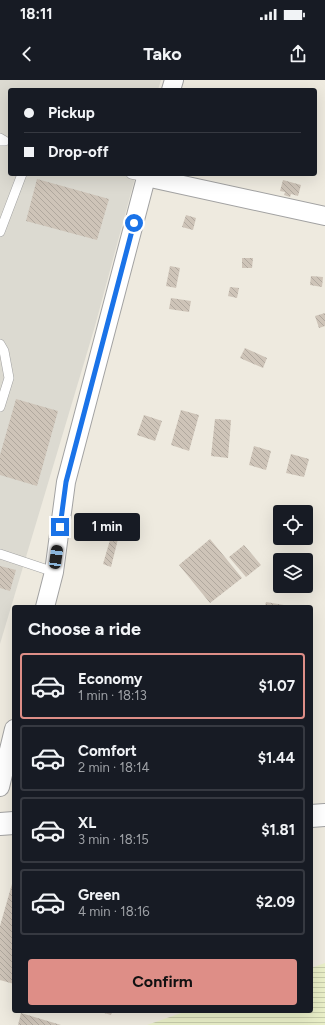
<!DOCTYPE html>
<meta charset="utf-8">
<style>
:root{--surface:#171b24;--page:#20242c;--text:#f1f3f6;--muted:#9ea1a6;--line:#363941;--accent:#de8e87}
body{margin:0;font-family:Figtree,sans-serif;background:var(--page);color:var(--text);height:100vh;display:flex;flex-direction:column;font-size:15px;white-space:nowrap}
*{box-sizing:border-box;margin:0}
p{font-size:13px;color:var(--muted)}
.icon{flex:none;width:22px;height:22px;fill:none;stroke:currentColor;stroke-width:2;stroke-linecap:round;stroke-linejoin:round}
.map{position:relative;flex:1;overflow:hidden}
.side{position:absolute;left:12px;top:525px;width:301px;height:408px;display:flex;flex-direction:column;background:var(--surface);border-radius:4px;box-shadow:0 4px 16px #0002}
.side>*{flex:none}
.guide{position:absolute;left:8px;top:8px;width:309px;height:88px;border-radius:4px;box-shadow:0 4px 16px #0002;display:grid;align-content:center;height:88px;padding:0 16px;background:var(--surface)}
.buttons{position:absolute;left:273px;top:425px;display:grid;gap:8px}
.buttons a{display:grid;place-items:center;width:40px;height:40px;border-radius:4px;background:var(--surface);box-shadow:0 4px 16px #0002;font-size:20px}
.end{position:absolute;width:18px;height:18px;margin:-9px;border:5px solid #1a73e8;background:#fff;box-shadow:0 0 0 2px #fff}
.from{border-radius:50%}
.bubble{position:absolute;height:28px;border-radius:4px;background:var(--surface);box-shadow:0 4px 16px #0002;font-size:13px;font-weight:700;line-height:28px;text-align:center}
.car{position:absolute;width:12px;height:24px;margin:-12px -6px;border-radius:5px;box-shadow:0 0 3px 1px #0007;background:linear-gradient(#222 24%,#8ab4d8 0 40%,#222 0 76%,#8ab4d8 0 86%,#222 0)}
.guide b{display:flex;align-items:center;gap:14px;height:38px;font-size:15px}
.guide b+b{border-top:1px solid var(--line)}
.guide i{width:10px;height:10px;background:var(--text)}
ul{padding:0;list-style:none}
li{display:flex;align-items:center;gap:12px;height:66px;margin:0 8px 6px;padding:0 8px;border:2px solid var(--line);border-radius:4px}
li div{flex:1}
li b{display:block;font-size:15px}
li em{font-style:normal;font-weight:700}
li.selected{border-color:var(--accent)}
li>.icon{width:36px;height:36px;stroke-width:1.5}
h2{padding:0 16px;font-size:18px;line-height:48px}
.primary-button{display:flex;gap:8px;margin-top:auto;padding:8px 16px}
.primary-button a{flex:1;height:46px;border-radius:4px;background:var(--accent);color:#111;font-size:16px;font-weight:700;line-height:46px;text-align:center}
.status{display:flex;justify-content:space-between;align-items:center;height:28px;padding:0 20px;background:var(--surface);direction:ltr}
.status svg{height:11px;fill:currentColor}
header{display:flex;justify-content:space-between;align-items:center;height:52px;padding:0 16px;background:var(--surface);font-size:18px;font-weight:700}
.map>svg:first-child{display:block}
.airport{fill:#dcdad1}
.farmland{fill:url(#farmland-rules)}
.building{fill:url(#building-back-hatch)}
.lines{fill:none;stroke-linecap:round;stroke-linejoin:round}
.service-casing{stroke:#a2a2a2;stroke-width:10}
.minor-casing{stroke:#a2a2a2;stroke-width:20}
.tertiary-casing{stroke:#a2a2a2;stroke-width:24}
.service{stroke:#fff;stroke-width:9}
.minor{stroke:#fff;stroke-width:18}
.tertiary{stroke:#fff;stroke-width:22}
.route{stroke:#1a73e8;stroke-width:5}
</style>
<div class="status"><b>18:11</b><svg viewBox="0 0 49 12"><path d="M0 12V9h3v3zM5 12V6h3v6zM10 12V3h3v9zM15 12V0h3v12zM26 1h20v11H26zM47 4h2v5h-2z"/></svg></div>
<header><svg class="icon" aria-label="back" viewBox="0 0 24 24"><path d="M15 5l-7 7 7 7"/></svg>Tako<svg class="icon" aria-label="share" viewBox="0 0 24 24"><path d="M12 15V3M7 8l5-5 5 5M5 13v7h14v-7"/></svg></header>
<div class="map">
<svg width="325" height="945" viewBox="0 0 325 945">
<defs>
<pattern id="farmland-rules" width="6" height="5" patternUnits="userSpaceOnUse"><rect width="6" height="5" fill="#e9efc8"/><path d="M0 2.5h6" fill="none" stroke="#c7ccab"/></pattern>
<pattern id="building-back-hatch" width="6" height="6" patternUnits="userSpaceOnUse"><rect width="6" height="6" fill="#cec4b8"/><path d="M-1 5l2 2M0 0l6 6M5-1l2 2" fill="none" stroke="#b0a89e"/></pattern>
</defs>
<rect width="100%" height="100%" fill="#eeeadf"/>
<polygon class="airport" points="0,0 161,0 158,10 10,10 10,94 136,94 95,246 0,564"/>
<polygon class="farmland" points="325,883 325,945 147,945 187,931 311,931 311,888"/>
<g class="building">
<polygon points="37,99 109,119 97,160 26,141"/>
<polygon points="283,100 301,105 298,116 291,114 290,117 284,115 285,112 280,111"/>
<polygon points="186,135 196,138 193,150 182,147"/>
<polygon points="242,178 253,178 252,188 242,188"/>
<polygon points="170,186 180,188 176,208 166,206"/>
<polygon points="311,196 323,197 322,207 310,205"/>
<polygon points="230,207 239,208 237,218 228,216"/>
<polygon points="171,218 191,221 189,232 169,229"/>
<polygon points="325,233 325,246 319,248 315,236"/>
<polygon points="245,268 267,278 263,288 240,278"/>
<polygon points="16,319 58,331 37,406 0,395 0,375"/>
<polygon points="181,330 199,335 189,371 171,365"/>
<polygon points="144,335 162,341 155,361 137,355"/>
<polygon points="215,339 231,340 228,378 211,376"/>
<polygon points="254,366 271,371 266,390 249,385"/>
<polygon points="291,374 309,379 304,397 286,393"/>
<polygon points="112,453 119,455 111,487 103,484"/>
<polygon points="210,459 242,498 210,523 179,485"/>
<polygon points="244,465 261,485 246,497 229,477"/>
<polygon points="0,486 16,490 10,511 0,508"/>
<polygon points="266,522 284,525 284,527 265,527"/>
<polygon points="14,797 14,904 0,900 0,846"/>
<polygon points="97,931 112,931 111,935"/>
<polygon points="21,933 61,945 18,945"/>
</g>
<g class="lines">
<g class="service-casing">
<g id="service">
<polyline points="0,58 5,61 0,61"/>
<polyline points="131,94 146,97"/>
<polyline points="0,152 22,94"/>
<polyline points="0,264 4,271 9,298 0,327"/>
<polyline points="0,474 54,492"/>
</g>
</g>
<g class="minor-casing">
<g id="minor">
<polyline points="171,10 174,0"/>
<polyline points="146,97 325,136"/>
<polyline points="45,527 54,492 66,402 147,94"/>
<polyline points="0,707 14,649"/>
</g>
</g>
<g class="tertiary-casing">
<g id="tertiary">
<polyline points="311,736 325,735"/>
<polyline points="0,744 14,743"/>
</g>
</g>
<use href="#service" class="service"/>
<use href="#minor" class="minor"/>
<use href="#tertiary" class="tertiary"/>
</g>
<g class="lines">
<polyline class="route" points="60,447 66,402 134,143"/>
</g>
</svg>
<div class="buttons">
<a><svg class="icon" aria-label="locate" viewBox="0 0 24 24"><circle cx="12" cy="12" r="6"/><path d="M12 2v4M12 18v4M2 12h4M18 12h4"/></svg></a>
<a><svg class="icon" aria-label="layers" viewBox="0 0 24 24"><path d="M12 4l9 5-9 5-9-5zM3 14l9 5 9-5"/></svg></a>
</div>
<i class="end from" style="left:134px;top:143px"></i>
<i class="end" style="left:60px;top:447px"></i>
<div class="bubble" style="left:74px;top:433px;width:66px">1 min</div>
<i class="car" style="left:56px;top:477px;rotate:8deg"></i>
<div class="guide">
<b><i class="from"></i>Pickup</b>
<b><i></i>Drop-off</b>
</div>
<section class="side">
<h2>Choose a ride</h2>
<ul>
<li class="selected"><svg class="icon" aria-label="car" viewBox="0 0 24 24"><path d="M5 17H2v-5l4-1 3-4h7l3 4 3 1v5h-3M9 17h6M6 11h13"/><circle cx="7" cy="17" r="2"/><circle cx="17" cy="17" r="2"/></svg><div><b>Economy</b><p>1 min · 18:13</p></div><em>$1.07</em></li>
<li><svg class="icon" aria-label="car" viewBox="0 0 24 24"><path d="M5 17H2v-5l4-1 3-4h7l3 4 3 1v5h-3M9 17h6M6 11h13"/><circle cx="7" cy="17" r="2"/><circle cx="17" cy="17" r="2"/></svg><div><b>Comfort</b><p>2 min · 18:14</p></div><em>$1.44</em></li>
<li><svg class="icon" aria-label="car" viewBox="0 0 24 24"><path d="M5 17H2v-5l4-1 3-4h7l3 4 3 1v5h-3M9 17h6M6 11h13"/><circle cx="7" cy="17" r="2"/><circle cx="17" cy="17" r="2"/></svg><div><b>XL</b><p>3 min · 18:15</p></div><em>$1.81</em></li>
<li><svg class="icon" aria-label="car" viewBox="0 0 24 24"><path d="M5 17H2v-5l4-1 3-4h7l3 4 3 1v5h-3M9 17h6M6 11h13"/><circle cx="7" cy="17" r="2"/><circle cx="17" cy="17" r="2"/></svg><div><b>Green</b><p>4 min · 18:16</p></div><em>$2.09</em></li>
</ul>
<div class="primary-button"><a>Confirm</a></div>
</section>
</div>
